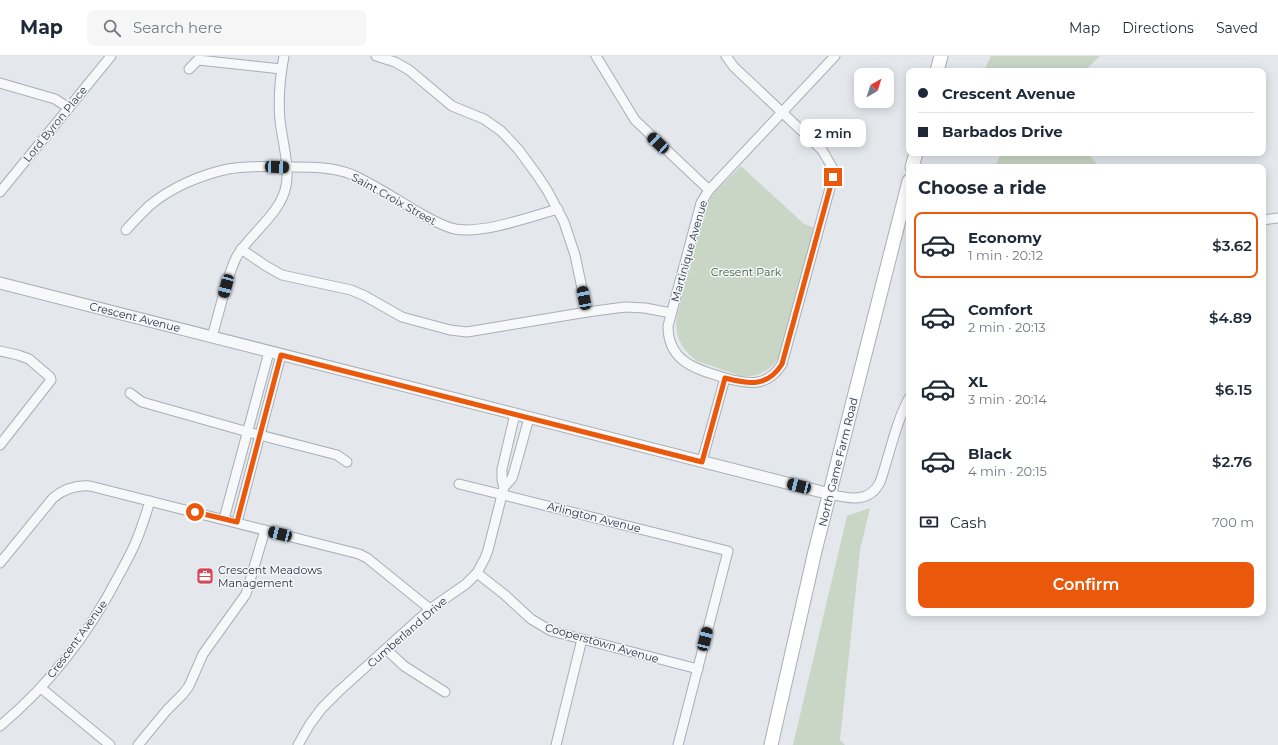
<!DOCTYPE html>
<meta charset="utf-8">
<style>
:root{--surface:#fff;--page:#f6f6f7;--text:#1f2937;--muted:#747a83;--line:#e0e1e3;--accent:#ea580c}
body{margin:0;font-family:Montserrat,sans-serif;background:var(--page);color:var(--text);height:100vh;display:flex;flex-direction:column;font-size:15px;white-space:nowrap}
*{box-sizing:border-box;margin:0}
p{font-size:13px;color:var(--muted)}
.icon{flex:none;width:22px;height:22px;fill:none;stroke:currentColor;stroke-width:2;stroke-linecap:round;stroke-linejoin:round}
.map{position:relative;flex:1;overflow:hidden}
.side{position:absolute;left:906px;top:108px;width:360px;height:452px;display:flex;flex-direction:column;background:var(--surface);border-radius:8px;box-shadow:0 2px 10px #0003}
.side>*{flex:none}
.top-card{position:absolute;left:906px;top:12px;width:360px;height:88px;border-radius:8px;box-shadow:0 2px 10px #0003;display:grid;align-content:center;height:88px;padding:0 12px;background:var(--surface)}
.needle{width:26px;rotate:39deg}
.fabs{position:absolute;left:854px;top:12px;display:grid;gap:8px}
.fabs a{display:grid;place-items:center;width:40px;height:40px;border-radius:8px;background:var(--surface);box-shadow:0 2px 10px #0003;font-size:20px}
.end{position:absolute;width:18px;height:18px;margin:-9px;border:5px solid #ea580c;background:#fff;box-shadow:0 0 0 2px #fff}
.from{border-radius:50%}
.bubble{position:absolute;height:28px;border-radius:8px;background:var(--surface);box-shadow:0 2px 10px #0003;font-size:13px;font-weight:600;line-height:28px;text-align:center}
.car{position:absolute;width:12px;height:24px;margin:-12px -6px;border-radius:5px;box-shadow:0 0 3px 1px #0007;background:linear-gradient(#222 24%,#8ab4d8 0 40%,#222 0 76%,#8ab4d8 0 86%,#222 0)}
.top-card b{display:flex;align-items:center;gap:14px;height:38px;font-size:15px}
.top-card b+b{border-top:1px solid var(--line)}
.top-card i{width:10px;height:10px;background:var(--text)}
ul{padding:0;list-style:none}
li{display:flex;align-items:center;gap:12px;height:66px;margin:0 8px 6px;padding:0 4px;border:2px solid transparent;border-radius:8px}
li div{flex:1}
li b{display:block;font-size:15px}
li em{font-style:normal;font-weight:600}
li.on{border-color:var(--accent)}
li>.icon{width:36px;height:36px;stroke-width:1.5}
h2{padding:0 12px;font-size:18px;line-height:48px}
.pay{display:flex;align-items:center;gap:10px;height:44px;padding:0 12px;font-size:15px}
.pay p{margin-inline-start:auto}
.primary-button{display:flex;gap:8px;margin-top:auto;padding:8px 12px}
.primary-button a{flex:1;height:46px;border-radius:8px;background:var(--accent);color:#fff;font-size:16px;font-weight:600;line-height:46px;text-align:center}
header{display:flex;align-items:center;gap:24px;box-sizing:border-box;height:56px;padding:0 20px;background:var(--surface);border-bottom:1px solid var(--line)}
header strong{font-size:19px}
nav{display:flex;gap:22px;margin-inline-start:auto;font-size:14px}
.search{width:280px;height:36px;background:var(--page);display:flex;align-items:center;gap:10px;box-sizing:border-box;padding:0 14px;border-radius:8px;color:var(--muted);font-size:15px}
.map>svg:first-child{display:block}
.green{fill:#c9d6c5}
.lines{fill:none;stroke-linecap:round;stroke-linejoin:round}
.minor-casing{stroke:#a9aeb7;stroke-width:11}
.tertiary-casing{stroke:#a9aeb7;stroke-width:13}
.secondary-casing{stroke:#a9aeb7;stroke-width:15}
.minor{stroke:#f7f8fa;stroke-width:9}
.tertiary{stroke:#f7f8fa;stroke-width:11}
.secondary{stroke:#fff;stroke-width:13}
.route{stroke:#ea580c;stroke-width:5}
.labels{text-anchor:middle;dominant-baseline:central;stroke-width:3;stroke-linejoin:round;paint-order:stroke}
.street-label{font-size:11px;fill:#2b3445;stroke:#f4f6f9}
.park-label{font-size:11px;fill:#3f6138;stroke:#f4f6f9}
.poi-label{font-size:11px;fill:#2b3445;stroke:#f4f6f9;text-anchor:start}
</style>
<header>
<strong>Map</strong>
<div class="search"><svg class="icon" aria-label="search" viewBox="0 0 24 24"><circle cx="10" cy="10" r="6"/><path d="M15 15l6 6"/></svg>Search here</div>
<nav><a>Map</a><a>Directions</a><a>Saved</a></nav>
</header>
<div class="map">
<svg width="1278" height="689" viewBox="0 0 1278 689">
<rect width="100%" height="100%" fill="#e4e7ec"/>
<g class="green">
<polygon points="991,0 1100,0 1084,15 984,15"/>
<polygon points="1001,97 1088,97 1099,111 995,111"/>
<path d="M741 110 804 168 815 172 780 300C771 314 758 322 741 320L697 305C681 293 674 280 677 260L706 150 715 136Z"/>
<polygon points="870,452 860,494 840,684 845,689 793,689 847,460"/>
</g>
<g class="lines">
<g class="minor-casing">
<g id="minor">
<polyline points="376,0 395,6 409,14 452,50 484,63 501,75 518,93 537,119 547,134 564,166 575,199 587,256"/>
<polyline points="596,0 635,64 709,134"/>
<polyline points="189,13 198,4 281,13"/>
<polyline points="0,27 55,43 69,52"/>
<polyline points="0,136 111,0"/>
<polyline points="1263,164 1278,162"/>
<path d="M126 174C133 166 141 158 149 150 170 132 200 119 228 113 248 109 270 111 291 111 312 111 334 111 353 119 375 129 396 143 416 155 429 162 441 170 455 173 483 178 530 161 558 153"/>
<polyline points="241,193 266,210 282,219 351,234 365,240 402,261 450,274 467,276 587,256 625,251 645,252 671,257"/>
<path d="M212 281C216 266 220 252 224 237 228 224 231 211 237 200 251 177 281 157 286 130 290 110 282 84 280 64 278 42 280 21 284 0"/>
<polyline points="0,295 18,299 29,303 50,321 51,324 0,389"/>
<path d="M725 322C748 328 767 332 782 308L833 121 832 111 822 94 734 11 726 0"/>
<polyline points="130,337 142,346 248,376 337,399 347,406"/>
<path d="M702 405 725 322C696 313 668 306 668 270L701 147 709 134 835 0"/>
<polyline points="459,428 728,495 678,689"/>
<polyline points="504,431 502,424 502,413 515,358"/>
<path d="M830 438C849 443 870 447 880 426 890 398 895 368 909 342"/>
<polyline points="224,463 269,296"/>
<polyline points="237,466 281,299"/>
<path d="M0 507 53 442C64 433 76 429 90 430L359 498 367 502 430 553"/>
<polyline points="477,517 505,539 531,563 551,575 698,613"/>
<polyline points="386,593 404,610 445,636"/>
<polyline points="41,632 110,689"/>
<path d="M0 670C49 629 89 577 118 521 125 508 132 496 137 483 142 471 146 458 150 445"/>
<polyline points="138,689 167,654 183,638 189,630 203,598 246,538 265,474"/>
<polyline points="298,689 310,668 322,652 338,636 430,553 466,528 477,517 485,502 488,494 504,431 512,422 514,416 529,362"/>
<polyline points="556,689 582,583"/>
</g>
</g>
<g class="tertiary-casing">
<polyline id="tertiary" points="0,227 830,438"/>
</g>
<g class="secondary-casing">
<g id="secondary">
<polyline points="937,15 941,0"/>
<polyline points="912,111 916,97"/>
<polyline points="771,689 815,495 909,125"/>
</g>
</g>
<use href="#minor" class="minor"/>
<use href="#tertiary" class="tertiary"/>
<use href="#secondary" class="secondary"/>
</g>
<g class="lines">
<path class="route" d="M195 456 237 466 281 299 702 406 725 322C748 328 767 332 782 308L833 121"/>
</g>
<defs>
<g id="office-square" transform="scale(0.9)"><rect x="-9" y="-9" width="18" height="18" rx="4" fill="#d1495b" stroke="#f4f6f9"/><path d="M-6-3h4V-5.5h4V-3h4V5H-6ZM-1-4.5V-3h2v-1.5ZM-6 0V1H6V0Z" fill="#fff"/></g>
</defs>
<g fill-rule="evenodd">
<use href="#office-square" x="205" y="520"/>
</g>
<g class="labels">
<g class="street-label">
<text transform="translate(55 68) rotate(-51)">Lord Byron Place</text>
<text transform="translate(394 143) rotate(29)">Saint Croix Street</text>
<text transform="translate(689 195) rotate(-74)">Martinique Avenue</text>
<text transform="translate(135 261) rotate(14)">Crescent Avenue</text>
<text transform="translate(838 406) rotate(-76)">North Game Farm Road</text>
<text transform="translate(594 461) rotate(14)">Arlington Avenue</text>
<text transform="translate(407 576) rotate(-41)">Cumberland Drive</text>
<text transform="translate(77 583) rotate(-54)">Crescent Avenue</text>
<text transform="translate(602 587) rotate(16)">Cooperstown Avenue</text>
</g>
<g class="park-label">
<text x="746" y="216">Cresent Park</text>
</g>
<g class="poi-label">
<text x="218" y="514">Crescent Meadows<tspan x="218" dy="13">Management</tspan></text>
</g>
</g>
</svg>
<div class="fabs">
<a><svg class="needle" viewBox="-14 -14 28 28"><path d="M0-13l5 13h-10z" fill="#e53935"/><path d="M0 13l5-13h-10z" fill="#747a83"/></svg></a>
</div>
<i class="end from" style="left:195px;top:456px"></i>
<i class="end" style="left:833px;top:121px"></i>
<div class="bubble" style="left:800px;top:63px;width:66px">2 min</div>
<i class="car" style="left:658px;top:87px;rotate:313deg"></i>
<i class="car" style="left:277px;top:111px;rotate:92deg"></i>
<i class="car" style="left:226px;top:230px;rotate:195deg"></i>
<i class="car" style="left:584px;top:242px;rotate:349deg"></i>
<i class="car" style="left:799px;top:430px;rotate:284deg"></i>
<i class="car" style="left:280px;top:478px;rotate:284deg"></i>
<i class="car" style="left:705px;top:583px;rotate:14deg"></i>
<div class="top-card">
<b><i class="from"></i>Crescent Avenue</b>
<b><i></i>Barbados Drive</b>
</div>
<section class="side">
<h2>Choose a ride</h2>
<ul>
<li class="on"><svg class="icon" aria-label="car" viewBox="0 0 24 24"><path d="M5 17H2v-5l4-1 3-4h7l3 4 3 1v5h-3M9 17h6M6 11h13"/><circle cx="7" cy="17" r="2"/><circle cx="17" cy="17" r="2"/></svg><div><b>Economy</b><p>1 min · 20:12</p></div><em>$3.62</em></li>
<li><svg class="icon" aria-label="car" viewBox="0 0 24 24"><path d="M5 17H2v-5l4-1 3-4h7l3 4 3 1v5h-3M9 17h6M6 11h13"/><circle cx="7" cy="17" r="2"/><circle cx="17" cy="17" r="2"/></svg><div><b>Comfort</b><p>2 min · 20:13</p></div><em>$4.89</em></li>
<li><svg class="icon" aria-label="car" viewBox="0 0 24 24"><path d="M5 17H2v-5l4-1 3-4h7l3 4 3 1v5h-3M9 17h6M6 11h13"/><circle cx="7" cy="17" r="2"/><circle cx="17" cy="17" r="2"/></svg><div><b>XL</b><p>3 min · 20:14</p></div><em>$6.15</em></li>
<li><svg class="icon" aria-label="car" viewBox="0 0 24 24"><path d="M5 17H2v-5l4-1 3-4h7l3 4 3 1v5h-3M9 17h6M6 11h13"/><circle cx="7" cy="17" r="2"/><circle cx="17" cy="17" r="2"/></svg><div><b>Black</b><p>4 min · 20:15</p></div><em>$2.76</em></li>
</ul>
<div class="pay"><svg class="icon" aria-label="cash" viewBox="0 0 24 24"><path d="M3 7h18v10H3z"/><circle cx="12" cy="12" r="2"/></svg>Cash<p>700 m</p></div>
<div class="primary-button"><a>Confirm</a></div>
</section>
</div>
